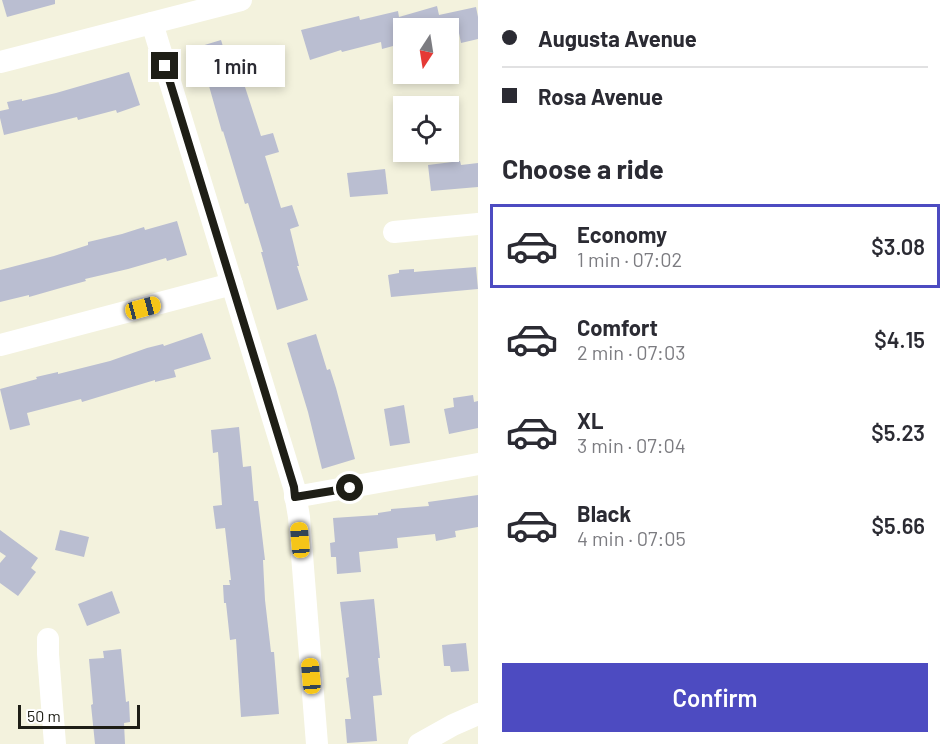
<!DOCTYPE html>
<meta charset="utf-8">
<style>
:root{--surface:#fff;--page:#f2f2f3;--text:#2b2b33;--muted:#7c7c81;--line:#e1e1e2;--accent:#4d4bc1}
body{margin:0;font-family:Barlow,sans-serif;background:var(--page);color:var(--text);height:100vh;display:flex;flex-direction:column;font-size:22px;white-space:nowrap}
*{box-sizing:border-box;margin:0}
p{font-size:20px;color:var(--muted)}
.icon{flex:none;width:33px;height:33px;fill:none;stroke:currentColor;stroke-width:2;stroke-linecap:round;stroke-linejoin:round}
.map{position:relative;flex:1;overflow:hidden}
.side{display:flex;flex-direction:column;background:var(--surface);width:474px}
.side>*{flex:none}
.guide{display:grid;align-content:center;height:132px;padding:0 24px;background:var(--surface)}
.needle{width:39px;rotate:192deg}
.buttons{position:absolute;left:393px;top:18px;display:grid;gap:12px}
.buttons a{display:grid;place-items:center;width:66px;height:66px;border-radius:0px;background:var(--surface);box-shadow:0 3px 9px #0003;font-size:30px}
.scale{position:absolute;left:18px;bottom:15px;width:122px;box-sizing:border-box;padding-left:6px;border:3px solid #1e1e16;border-top:0;font-size:16px;line-height:21px;white-space:nowrap;color:#1e1e16;-webkit-text-stroke:4px #fff;paint-order:stroke}
.end{position:absolute;width:27px;height:27px;margin:-14px;border:8px solid #1e1e16;background:#fff;box-shadow:0 0 0 3px #fff}
.from{border-radius:50%}
.bubble{position:absolute;height:42px;border-radius:0px;background:var(--surface);box-shadow:0 3px 9px #0003;font-size:20px;font-weight:600;line-height:42px;text-align:center}
.car{position:absolute;width:18px;height:36px;margin:-18px -9px;border-radius:8px;box-shadow:0 0 4px 2px #0007;background:linear-gradient(#f5c518 24%,#345 0 40%,#f5c518 0 76%,#345 0 86%,#f5c518 0)}
.guide b{display:flex;align-items:center;gap:21px;height:57px;font-size:22px}
.guide b+b{border-top:2px solid var(--line)}
.guide i{width:15px;height:15px;background:var(--text)}
ul{padding:0;list-style:none}
li{display:flex;align-items:center;gap:18px;height:84px;margin:0 12px 9px;padding:0 12px;border:3px solid transparent;border-radius:0px}
li div{flex:1}
li b{display:block;font-size:22px}
li em{font-style:normal;font-weight:600}
li.active{border-color:var(--accent)}
li>.icon{width:54px;height:54px;stroke-width:1.5}
h2{padding:0 24px;font-size:27px;line-height:72px}
.button{display:flex;gap:12px;margin-top:auto;padding:12px 24px}
.button a{flex:1;height:69px;border-radius:0px;background:var(--accent);color:#fff;font-size:24px;font-weight:600;line-height:69px;text-align:center}
main{display:flex;flex:1;min-height:0}
.map>svg:first-child{display:block}
.building{fill:#babed1}
.lines{fill:none;stroke-linecap:round;stroke-linejoin:round}
.minor{stroke:#fff;stroke-width:22}
.route{stroke:#1e1e16;stroke-width:8}
</style>
<main>
<div class="map">
<svg width="478" height="744" viewBox="0 0 478 744">
<rect width="100%" height="100%" fill="#f3f2dd"/>
<g class="building">
<polygon points="2,0 55,0 55,4 7,17"/>
<polygon points="437,6 439,15 476,7 478,17 478,39 461,43 458,28 404,28 404,43 382,49 381,42 342,52 341,50 310,60 301,30 359,16 360,20 398,11 399,17"/>
<polygon points="221,40 230,69 251,63 257,84 245,87 261,136 273,133 279,152 265,156 281,208 292,205 299,226 290,229 299,266 297,266 308,300 277,310 261,252 263,252 248,203 245,204 223,131 222,132 198,47"/>
<polygon points="129,72 140,105 117,113 116,110 78,120 77,117 4,135 0,118 0,111 9,109 7,102 22,99 22,101 56,93"/>
<polygon points="460,161 461,165 478,163 478,187 431,191 428,165"/>
<polygon points="385,169 388,194 350,197 347,173"/>
<polygon points="177,221 187,255 167,261 166,258 128,269 85,279 86,281 64,287 29,297 29,295 0,302 0,270 54,256 88,245 88,242 122,234 144,227 145,230"/>
<polygon points="476,267 478,289 391,297 388,275 399,273 399,270 414,269 414,272 425,271"/>
<polygon points="202,333 211,359 174,370 176,377 155,382 155,380 82,402 81,399 27,413 30,425 10,430 0,389 37,379 36,377 58,372 58,374 110,361 147,348 163,344 164,346"/>
<polygon points="316,334 327,370 330,369 336,388 355,459 322,469 308,412 287,343"/>
<polygon points="473,395 474,402 478,401 478,428 449,434 444,409 454,407 453,398"/>
<polygon points="404,405 410,443 390,446 384,409"/>
<polygon points="239,427 243,467 251,466 254,501 258,501 265,560 263,560 265,600 271,652 274,652 279,714 241,717 236,639 230,640 226,603 224,603 223,585 230,585 229,580 231,580 225,528 216,529 213,506 222,505 218,452 213,453 211,430"/>
<polygon points="478,495 478,527 455,531 456,537 436,541 435,534 397,538 398,548 359,552 361,572 337,574 336,557 331,557 330,543 335,542 333,518 378,515 378,513 391,511 391,509 429,506 428,502"/>
<polygon points="0,530 38,558 31,568 36,572 18,596 0,583 0,563 6,556 0,552"/>
<polygon points="60,530 89,537 84,557 55,550"/>
<polygon points="112,591 120,613 87,626 78,604"/>
<polygon points="374,599 380,658 378,658 382,695 373,696 377,741 347,743 345,719 351,719 346,678 349,677 340,602"/>
<polygon points="466,643 469,671 451,672 450,666 444,666 442,645"/>
<polygon points="121,649 126,702 129,701 130,722 124,723 125,744 95,744 91,705 93,704 89,659 104,658 103,651"/>
</g>
<g class="lines">
<g class="minor">
<polyline points="152,23 294,487 299,517 317,744"/>
<polyline points="0,62 241,0"/>
<polyline points="394,232 478,224"/>
<polyline points="0,345 232,284"/>
<polyline points="295,497 478,464"/>
<polyline points="48,639 48,654 55,744"/>
<polyline points="419,744 453,725 478,714"/>
</g>
</g>
<g class="lines">
<polyline class="route" points="165,66 294,487 295,497 350,488"/>
</g>
</svg>
<div class="buttons">
<a><svg class="needle" viewBox="-14 -14 28 28"><path d="M0-13l5 13h-10z" fill="#e53935"/><path d="M0 13l5-13h-10z" fill="#7c7c81"/></svg></a>
<a><svg class="icon" aria-label="locate" viewBox="0 0 24 24"><circle cx="12" cy="12" r="6"/><path d="M12 2v4M12 18v4M2 12h4M18 12h4"/></svg></a>
</div>
<div class="scale">50 m</div>
<i class="end from" style="left:350px;top:488px"></i>
<i class="end" style="left:165px;top:66px"></i>
<div class="bubble" style="left:186px;top:45px;width:99px">1 min</div>
<i class="car" style="left:143px;top:308px;rotate:75deg"></i>
<i class="car" style="left:300px;top:540px;rotate:355deg"></i>
<i class="car" style="left:311px;top:676px;rotate:355deg"></i>
</div>
<section class="side">
<div class="guide">
<b><i class="from"></i>Augusta Avenue</b>
<b><i></i>Rosa Avenue</b>
</div>
<h2>Choose a ride</h2>
<ul>
<li class="active"><svg class="icon" aria-label="car" viewBox="0 0 24 24"><path d="M5 17H2v-5l4-1 3-4h7l3 4 3 1v5h-3M9 17h6M6 11h13"/><circle cx="7" cy="17" r="2"/><circle cx="17" cy="17" r="2"/></svg><div><b>Economy</b><p>1 min · 07:02</p></div><em>$3.08</em></li>
<li><svg class="icon" aria-label="car" viewBox="0 0 24 24"><path d="M5 17H2v-5l4-1 3-4h7l3 4 3 1v5h-3M9 17h6M6 11h13"/><circle cx="7" cy="17" r="2"/><circle cx="17" cy="17" r="2"/></svg><div><b>Comfort</b><p>2 min · 07:03</p></div><em>$4.15</em></li>
<li><svg class="icon" aria-label="car" viewBox="0 0 24 24"><path d="M5 17H2v-5l4-1 3-4h7l3 4 3 1v5h-3M9 17h6M6 11h13"/><circle cx="7" cy="17" r="2"/><circle cx="17" cy="17" r="2"/></svg><div><b>XL</b><p>3 min · 07:04</p></div><em>$5.23</em></li>
<li><svg class="icon" aria-label="car" viewBox="0 0 24 24"><path d="M5 17H2v-5l4-1 3-4h7l3 4 3 1v5h-3M9 17h6M6 11h13"/><circle cx="7" cy="17" r="2"/><circle cx="17" cy="17" r="2"/></svg><div><b>Black</b><p>4 min · 07:05</p></div><em>$5.66</em></li>
</ul>
<div class="button"><a>Confirm</a></div>
</section>
</main>
